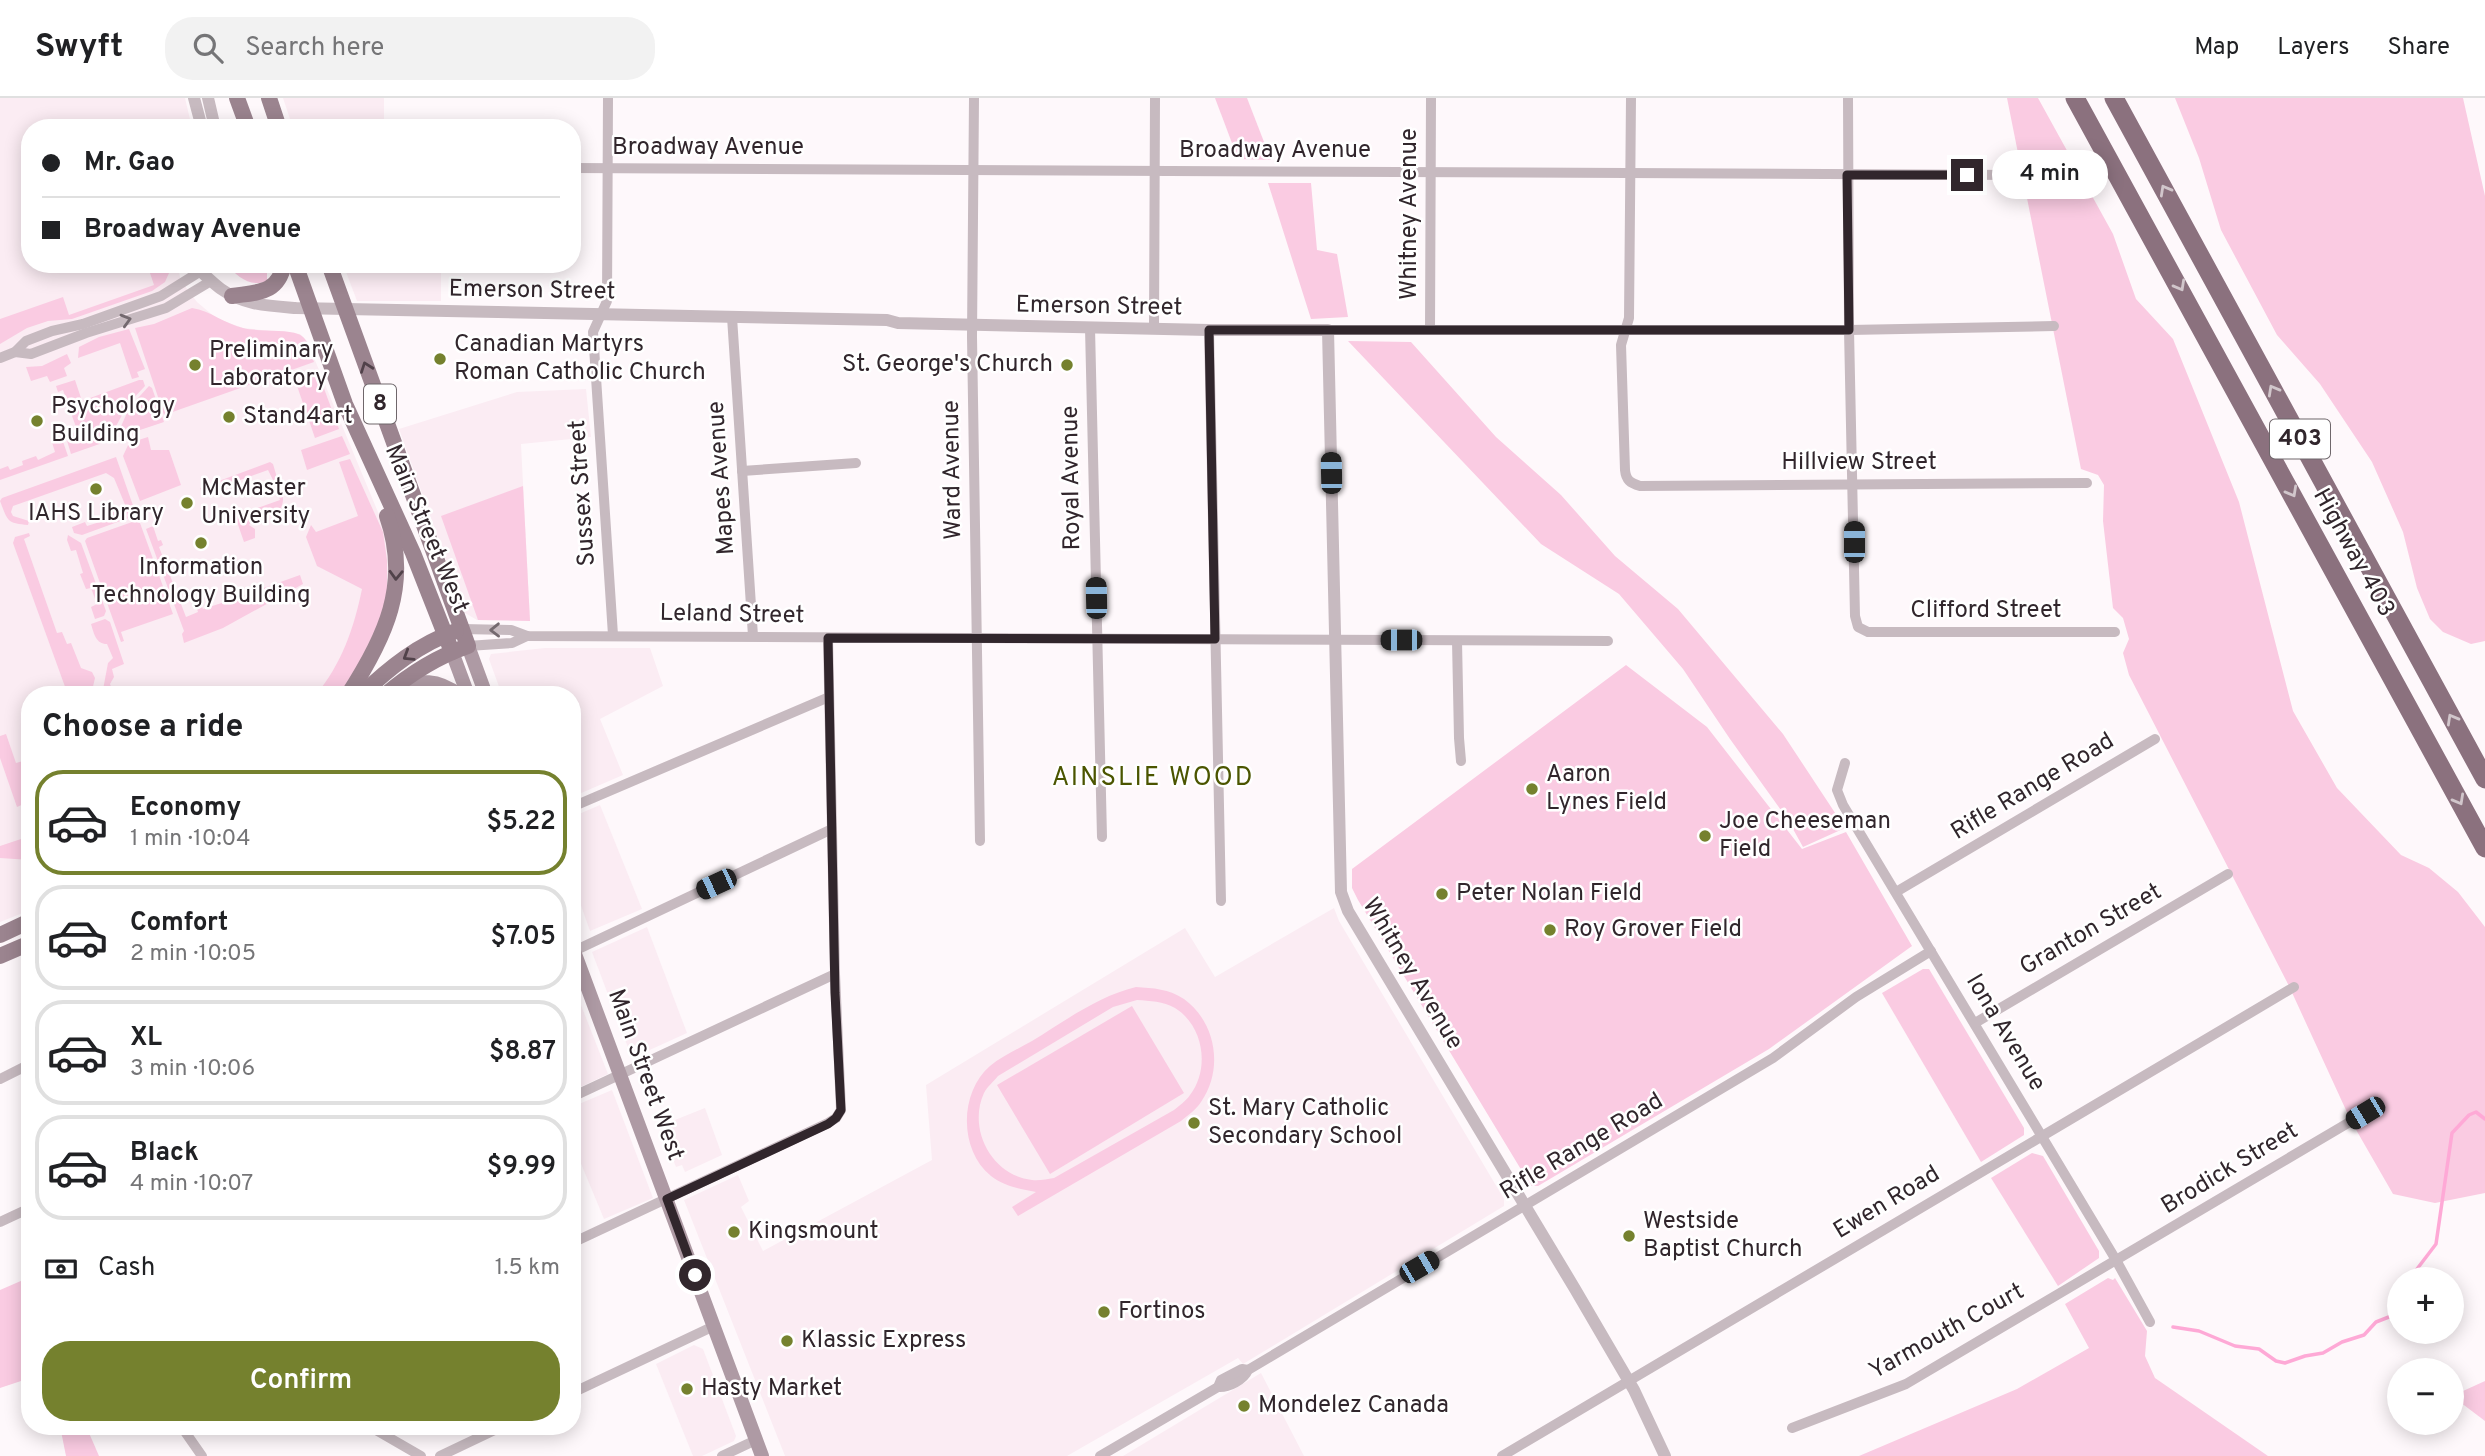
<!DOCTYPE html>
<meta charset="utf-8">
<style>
:root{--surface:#fff;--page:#f2f2f2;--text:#202124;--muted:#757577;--line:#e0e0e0;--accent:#75812e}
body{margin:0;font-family:Overpass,sans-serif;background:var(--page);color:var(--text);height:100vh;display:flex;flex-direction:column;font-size:26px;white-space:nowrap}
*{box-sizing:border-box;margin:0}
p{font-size:23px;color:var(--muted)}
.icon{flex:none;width:38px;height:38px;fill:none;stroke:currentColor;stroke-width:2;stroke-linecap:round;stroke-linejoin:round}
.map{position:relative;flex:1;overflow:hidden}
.details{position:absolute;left:21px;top:588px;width:560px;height:749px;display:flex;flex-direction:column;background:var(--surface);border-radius:28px;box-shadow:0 4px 18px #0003}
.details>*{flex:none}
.guide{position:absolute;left:21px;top:21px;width:560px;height:154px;border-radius:28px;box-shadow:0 4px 18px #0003;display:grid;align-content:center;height:154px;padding:0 21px;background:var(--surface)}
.fabs{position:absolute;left:2387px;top:1169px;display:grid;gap:14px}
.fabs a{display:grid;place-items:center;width:77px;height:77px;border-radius:50%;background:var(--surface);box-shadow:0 4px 18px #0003;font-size:35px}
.end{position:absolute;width:32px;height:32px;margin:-16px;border:9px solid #31262c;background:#fff;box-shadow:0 0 0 4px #fff}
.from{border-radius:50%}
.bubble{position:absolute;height:49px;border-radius:24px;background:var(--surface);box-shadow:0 4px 18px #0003;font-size:23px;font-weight:600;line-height:49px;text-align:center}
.car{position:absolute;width:21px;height:42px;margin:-21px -10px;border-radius:9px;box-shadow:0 0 5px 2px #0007;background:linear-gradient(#222 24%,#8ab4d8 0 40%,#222 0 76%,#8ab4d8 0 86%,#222 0)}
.guide b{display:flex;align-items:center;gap:24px;height:66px;font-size:26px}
.guide b+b{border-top:2px solid var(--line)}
.guide i{width:18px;height:18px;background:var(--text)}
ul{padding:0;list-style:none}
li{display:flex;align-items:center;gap:21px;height:105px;margin:0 14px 10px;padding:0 7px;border:4px solid var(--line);border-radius:28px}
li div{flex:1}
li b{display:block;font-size:26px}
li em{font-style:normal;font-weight:600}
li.current{border-color:var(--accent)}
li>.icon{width:63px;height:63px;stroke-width:1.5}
h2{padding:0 21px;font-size:32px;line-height:84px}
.pay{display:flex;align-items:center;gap:18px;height:77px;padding:0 21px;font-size:26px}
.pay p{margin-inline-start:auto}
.action{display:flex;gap:14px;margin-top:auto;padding:14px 21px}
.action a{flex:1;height:80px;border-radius:28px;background:var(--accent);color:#fff;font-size:28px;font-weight:600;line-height:80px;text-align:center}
header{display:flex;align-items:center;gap:42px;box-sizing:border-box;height:98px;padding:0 35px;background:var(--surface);border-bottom:2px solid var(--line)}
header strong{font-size:33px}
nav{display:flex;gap:38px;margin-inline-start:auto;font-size:24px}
.search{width:490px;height:63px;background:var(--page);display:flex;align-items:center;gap:18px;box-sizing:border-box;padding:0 24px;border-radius:28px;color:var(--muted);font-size:26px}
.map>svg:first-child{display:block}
.built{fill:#fbecf3}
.green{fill:#facbe2;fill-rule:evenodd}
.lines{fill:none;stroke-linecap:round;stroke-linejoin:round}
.stream{stroke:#fea9d6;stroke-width:3.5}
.minor{stroke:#c7bac0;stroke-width:10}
.tertiary{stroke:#c7bac0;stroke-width:12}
.secondary{stroke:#ae9aa4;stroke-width:14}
.primary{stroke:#9b848f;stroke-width:16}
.motorway{stroke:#8b717e;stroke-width:19}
.oneway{stroke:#d1c6cb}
.oneway2{stroke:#74696f}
.oneway3{stroke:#51424a}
.route{stroke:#31262c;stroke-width:9}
.poi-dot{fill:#75812e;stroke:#fff;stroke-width:2.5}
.labels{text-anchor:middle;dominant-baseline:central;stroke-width:5;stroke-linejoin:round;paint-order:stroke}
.shield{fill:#fff;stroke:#6f676b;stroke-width:2}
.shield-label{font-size:23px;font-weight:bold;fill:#31262c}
.street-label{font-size:24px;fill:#31262c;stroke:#fff}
.poi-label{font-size:24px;fill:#31262c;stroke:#fff;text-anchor:start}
.neighbourhood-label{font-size:26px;letter-spacing:2px;fill:#4b5500;stroke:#fff}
</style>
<header>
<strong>Swyft</strong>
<div class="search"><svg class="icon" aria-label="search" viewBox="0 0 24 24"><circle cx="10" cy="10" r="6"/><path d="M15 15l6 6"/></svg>Search here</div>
<nav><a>Map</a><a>Layers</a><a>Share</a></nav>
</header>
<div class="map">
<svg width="2485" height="1358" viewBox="0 0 2485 1358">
<rect width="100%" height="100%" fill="#fef8fb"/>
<g class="built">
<polygon points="0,0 185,0 192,30 30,30 30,166 177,166 180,179 187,191 197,204 216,220 243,230 300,236 307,243 385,431 391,487 344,597 30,597 30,812 0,824"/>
<polygon points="283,0 384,0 384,30 293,30"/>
<polygon points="343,166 441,166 441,203 357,203"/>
<polygon points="586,291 591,339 521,346 530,523 477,522 465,515 399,331 517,294"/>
<polygon points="545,550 650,550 663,588 600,621 623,677 572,699 572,597 502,597 489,561 491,556"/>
<polygon points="600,707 642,811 590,833 572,782 572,719"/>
<polygon points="1334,810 1339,823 1504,1101 1504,1108 1243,1266 1238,1260 1067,1358 785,1358 684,1102 738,1077 749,1103 741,1109 763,1153 932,1062 926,987 1185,830 1215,879"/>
<polygon points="647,829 687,935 632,960 592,854"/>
<polygon points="572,884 608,976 572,993"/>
<polygon points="612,992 653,1100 604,1121 572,1044 572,1009"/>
<polygon points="705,1010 722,1057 685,1074 682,1067 676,1069 660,1028"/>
<polygon points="694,1247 703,1251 736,1338 734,1343 702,1358 693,1358 656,1266"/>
<polygon points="1261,1275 1304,1358 1123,1358"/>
</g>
<g class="green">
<polygon points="1215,0 1247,0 1271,62 1238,61"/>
<polygon points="2007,0 2038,0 2113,136 2136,201 2173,241 2239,404 2293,613 2337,690 2401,757 2429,770 2458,794 2485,829 2485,1095 2435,1105 2393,1096 2351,1023 2289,888 2129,577 2123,555 2129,541 2123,520 2113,510 2103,423 2104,387 2098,377 2081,371"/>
<polygon points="2175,0 2463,0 2485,98 2485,543 2471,546 2443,534 2430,521 2417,490 2403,434 2372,364 2320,286 2277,237 2221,132 2199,60"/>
<polygon points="1268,85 1311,85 1317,152 1337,156 1348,219 1311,221"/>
<polygon points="147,166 173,166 165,184 152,193 72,221 48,223 27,230 0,246 0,221 63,199 69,217 154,187"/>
<path d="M225 166H264L267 173V183C249 190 238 178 225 166Z"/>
<path d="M192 210C211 213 225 226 243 230 259 234 287 231 298 236 309 240 311 255 314 264L164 317 135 230 154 226Z"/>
<polygon points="129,231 145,271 137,274 139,279 132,281 120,245 78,260 79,249 99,239"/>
<polygon points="1348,243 1411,244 1496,339 1561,397 1615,458 1678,511 1783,636 1845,730 1803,749 1788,722 1730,641 1683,571 1619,496 1541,446"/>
<polygon points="67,256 71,265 64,270 67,278 50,284 47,278 31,283 26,269 42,268"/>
<polygon points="319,277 339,331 315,340 296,285"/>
<polygon points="75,282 82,303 139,282 143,282 145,288 128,306 108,343 71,356 65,336 68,335 69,338 77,332 63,292 58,294 56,288"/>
<polygon points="149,288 152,290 164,324 116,340 129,310"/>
<polygon points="61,338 68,358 0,382 0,371 8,368 10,372 23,367 22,363 36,358 38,362 55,354 51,341"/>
<polygon points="342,338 350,356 307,372 301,352"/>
<polygon points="148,339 151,352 169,352 181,387 140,403 123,358 129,345"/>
<path d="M116 359 136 416 134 418 82 437 74 435 72 429 85 424 87 428 103 423 101 418 126 409 114 380 106 375 13 408 11 414 13 418 29 423 28 427C6 425 8 423 0 403L2 400Z"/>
<path d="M350 361 383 434 387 462V508L344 597H316C342 565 354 530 362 491L317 468 306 439 311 427 316 434 358 418 339 364Z"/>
<polygon points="270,364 273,366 278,383 274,384 268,372 202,396 200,390"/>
<path d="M278 387C284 396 285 404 279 413H269L263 421 256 417 249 427 255 431V440L244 444 235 418 280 402 276 388Z"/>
<polygon points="523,388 530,523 478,522 441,418"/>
<polygon points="135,423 140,425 173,516 121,534 124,543 121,544 85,443 87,440"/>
<polygon points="153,428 158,443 161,442 163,447 159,449 186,519 198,514 197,511 202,509 203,511 234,501 235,503 245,500 244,497 300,477 303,486 223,530 184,545 182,536 184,533 146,431"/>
<polygon points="29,435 30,438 24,441 57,535 62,534 67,546 71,545 81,570 92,574 95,580 91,597 68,597 13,445 15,439"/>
<polygon points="68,437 81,445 106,513 104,518 95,521 91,509 97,506 91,490 86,491 80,476 83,475 76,452 71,453 67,442"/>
<path d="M105 521 110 524 124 566 112 571 114 579 110 586 114 597H102L108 565 113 560 107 546C96 546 94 536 91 526Z"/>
<polygon points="1626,567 1707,629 1802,751 1846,734 1912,848 1769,951 1538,1088 1531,1088 1358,802 1352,790 1352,771"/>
<polygon points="6,636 16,665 30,661 29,712 26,705 17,709 0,660 0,638"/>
<polygon points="30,738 30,762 0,760 0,748"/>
<polygon points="1923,871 1929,871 2024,1030 2024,1037 1981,1064 1882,895"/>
<path d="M1136 889C1153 890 1169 891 1184 901 1216 924 1224 971 1201 1004 1197 1011 1188 1017 1181 1023L1018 1118 1012 1109 1036 1094C1020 1091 1004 1088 991 1078 959 1052 959 995 990 968 1002 958 1018 951 1032 943 1065 923 1098 898 1136 889ZM1137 902C1150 903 1163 903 1175 910 1204 928 1210 971 1190 997 1186 1003 1179 1008 1174 1012L1054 1080C1047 1081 1039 1083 1032 1082 993 1078 967 1032 984 995 987 989 994 983 998 978L1113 909Z"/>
<polygon points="1132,908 1184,995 1050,1076 997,987"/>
<polygon points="2032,1055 2043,1058 2099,1153 2099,1160 2058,1188 1991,1080"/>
<polygon points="30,1179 30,1280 0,1290 0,1192"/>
<polygon points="2108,1180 2113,1182 2115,1180 2147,1233 2145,1258 2155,1280 2268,1358 1859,1358 2017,1291 2089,1250 2065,1206"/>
<polygon points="2485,1283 2485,1323 2452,1298"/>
<polygon points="60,1328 86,1328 99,1358 66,1358"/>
</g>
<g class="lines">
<g class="stream">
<polyline points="2417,1181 2417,1171 2436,1146 2452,1035 2469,1017 2476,1014 2485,1021"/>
<polyline points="2173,1229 2199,1233 2235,1248 2259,1251 2276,1263 2285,1265 2305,1258 2323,1255 2342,1244 2364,1237 2376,1224 2399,1215"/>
</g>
<g class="minor">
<polyline points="608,0 607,203 593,234 613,537"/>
<polyline points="974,0 972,239 980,743"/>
<path d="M1631 0 1629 220 1621 247 1625 372C1626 382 1630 385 1640 388L2087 385"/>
<polyline points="1848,0 1849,232 1855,518 1858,529 1868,534 2115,534"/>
<polyline points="572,70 2019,77"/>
<polyline points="732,219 753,538"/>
<polyline points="1090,230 1102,739"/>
<polyline points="1154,230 1155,0"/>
<polyline points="1209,232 1221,803"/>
<polyline points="1328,232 1849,232 2054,228"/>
<polyline points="1430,232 1431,0"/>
<polyline points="15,254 31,256 86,235 166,210 211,183"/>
<polyline points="0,260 15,254 26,243 52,233 83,226 161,198 201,173"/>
<polyline points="742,373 856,365"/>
<polyline points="462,531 511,532 527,538 1608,543"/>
<polyline points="1457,543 1459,640 1461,663"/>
<polyline points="468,548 512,545 527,538"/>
<polyline points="1845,665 1837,692 1843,707 2116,1162 2150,1224"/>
<polyline points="572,709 829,599"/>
<polyline points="1896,794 2155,641"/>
<polyline points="572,854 832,731"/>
<polyline points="1975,925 2228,776"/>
<polyline points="0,981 30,966"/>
<polyline points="572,999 835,876"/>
<polyline points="0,1124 30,1110"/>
<polyline points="572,1145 828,1025 836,1020 841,1012 835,876 828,540"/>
<path d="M1218 1289C1228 1290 1244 1282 1248 1272L1773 960 1856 899 1931 853"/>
<polyline points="572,1295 714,1228"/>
<polyline points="181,1328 202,1358"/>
<polyline points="369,1328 421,1358"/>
<polyline points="1792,1330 1906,1286 2365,1015"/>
<polyline points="440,1358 503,1328"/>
<polyline points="722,1358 756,1342"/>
<polyline points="1100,1358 1218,1289 1221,1282 1242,1271 1248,1272"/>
<polyline points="1502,1358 2294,889"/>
</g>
<g class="tertiary">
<polyline points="194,0 202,30"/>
<polyline points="208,0 215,30"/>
<path d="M191 166C202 173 210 183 221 191 243 207 269 208 296 210L887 222 898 225 1209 232H1328L1341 794 1348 813 1575 1191 1634 1292 1665 1358"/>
</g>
<g class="secondary">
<polyline points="468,548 486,597"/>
<polyline points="452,554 468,597"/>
<path d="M397 591C420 581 438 581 459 597"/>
<polyline points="572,848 762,1358"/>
</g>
<g class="primary">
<polyline points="237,0 248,30"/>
<polyline points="269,0 279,30"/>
<polyline points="295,166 345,306 413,455 452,554"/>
<path d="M329 166 468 548C436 559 411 575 385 597"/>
<path d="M232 198C258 194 278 196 284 166"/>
<path d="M348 597C385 540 411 486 387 418"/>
<path d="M361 597C389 570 419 546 456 533"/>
<polyline points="0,837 30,823"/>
<polyline points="0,858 30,845"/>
</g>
<g class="motorway">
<polyline points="2075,0 2485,750"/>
<polyline points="2114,0 2485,681"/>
</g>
</g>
<defs><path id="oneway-chevron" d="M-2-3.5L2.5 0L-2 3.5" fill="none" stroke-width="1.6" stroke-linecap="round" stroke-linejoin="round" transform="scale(1.75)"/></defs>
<g class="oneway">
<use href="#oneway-chevron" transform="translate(2165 92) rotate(-119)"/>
<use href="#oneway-chevron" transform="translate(2180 188) rotate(61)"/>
<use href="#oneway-chevron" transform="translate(2273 292) rotate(-119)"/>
<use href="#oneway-chevron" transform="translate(2292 394) rotate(61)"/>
<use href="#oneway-chevron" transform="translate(2452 621) rotate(-119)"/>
<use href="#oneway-chevron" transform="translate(2459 702) rotate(61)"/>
</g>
<g class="oneway2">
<use href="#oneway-chevron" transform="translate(126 222) rotate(-16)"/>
<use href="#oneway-chevron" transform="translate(495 532) rotate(179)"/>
</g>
<g class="oneway3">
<use href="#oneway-chevron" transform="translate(366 269) rotate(-110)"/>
<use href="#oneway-chevron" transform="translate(396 477) rotate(92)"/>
<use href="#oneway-chevron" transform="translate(408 558) rotate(148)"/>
</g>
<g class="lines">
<polyline class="route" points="695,1177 667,1101 828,1026 836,1020 841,1012 835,895 828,540 1215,541 1209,232 1849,232 1847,77 1967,77"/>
</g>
<g class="poi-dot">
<circle cx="440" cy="261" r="7"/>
<circle cx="195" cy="267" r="7"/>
<circle cx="1067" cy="267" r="7"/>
<circle cx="229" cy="319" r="7"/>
<circle cx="37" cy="323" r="7"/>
<circle cx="96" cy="391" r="7"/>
<circle cx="187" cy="405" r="7"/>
<circle cx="201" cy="445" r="7"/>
<circle cx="1532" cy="691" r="7"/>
<circle cx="1705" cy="738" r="7"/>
<circle cx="1442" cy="796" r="7"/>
<circle cx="1550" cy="832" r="7"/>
<circle cx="1194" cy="1025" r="7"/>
<circle cx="734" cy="1134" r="7"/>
<circle cx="1629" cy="1138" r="7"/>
<circle cx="1104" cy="1214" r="7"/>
<circle cx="787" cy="1243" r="7"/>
<circle cx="687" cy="1291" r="7"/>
<circle cx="1244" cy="1308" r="7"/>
</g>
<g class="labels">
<g class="shield">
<rect x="364" y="286.5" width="32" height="39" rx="5"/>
<rect x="2270" y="321.5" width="60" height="39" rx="5"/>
</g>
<g class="shield-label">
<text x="380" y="306">8</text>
<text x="2300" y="341">403</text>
</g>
<g class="street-label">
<text x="708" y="50">Broadway Avenue</text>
<text x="1275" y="53">Broadway Avenue</text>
<text transform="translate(1410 116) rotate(-90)">Whitney Avenue</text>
<text transform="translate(532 193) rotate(1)">Emerson Street</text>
<text transform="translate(1099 209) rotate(1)">Emerson Street</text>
<text x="1859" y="365">Hillview Street</text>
<text transform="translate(953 372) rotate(-91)">Ward Avenue</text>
<text transform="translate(722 380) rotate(-94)">Mapes Avenue</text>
<text transform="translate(1072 380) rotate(-91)">Royal Avenue</text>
<text transform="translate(583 395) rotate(-94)">Sussex Street</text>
<text transform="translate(426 431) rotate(67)">Main Street West</text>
<text transform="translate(2353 455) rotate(61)">Highway 403</text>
<text x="1986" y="513">Clifford Street</text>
<text transform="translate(732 517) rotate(1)">Leland Street</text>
<text transform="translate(2033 689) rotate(-31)">Rifle Range Road</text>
<text transform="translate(2091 832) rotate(-30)">Granton Street</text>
<text transform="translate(1412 876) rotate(59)">Whitney Avenue</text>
<text transform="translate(2005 935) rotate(59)">Iona Avenue</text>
<text transform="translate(645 977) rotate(70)">Main Street West</text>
<text transform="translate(1582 1049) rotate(-31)">Rifle Range Road</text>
<text transform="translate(2230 1071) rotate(-31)">Brodick Street</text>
<text transform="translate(1887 1105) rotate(-31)">Ewen Road</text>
<text transform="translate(1947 1234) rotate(-29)">Yarmouth Court</text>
</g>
<g class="poi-label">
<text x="454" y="247">Canadian Martyrs<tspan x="454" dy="28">Roman Catholic Church</tspan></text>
<text x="209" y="253">Preliminary<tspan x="209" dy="28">Laboratory</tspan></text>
<text x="1053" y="267" text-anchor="end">St. George's Church</text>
<text x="51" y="309">Psychology<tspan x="51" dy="28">Building</tspan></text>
<text x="243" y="319">Stand4art</text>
<text x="201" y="391">McMaster<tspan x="201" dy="28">University</tspan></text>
<text x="96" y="416" text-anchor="middle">IAHS Library</text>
<text x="201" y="470" text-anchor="middle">Information<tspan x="201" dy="28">Technology Building</tspan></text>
<text x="1546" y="677">Aaron<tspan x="1546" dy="28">Lynes Field</tspan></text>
<text x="1719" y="724">Joe Cheeseman<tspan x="1719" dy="28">Field</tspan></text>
<text x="1456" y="796">Peter Nolan Field</text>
<text x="1564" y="832">Roy Grover Field</text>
<text x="1208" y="1011">St. Mary Catholic<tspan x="1208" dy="28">Secondary School</tspan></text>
<text x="1643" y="1124">Westside<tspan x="1643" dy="28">Baptist Church</tspan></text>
<text x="748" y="1134">Kingsmount</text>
<text x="1118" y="1214">Fortinos</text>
<text x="801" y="1243">Klassic Express</text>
<text x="701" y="1291">Hasty Market</text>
<text x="1258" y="1308">Mondelez Canada</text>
</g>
<g class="neighbourhood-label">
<text x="1153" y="680">AINSLIE WOOD</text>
</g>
</g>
</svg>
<div class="fabs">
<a>+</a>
<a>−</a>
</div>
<i class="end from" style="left:695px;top:1177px"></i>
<i class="end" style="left:1967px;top:77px"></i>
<div class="bubble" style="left:1992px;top:52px;width:116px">4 min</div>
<i class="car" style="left:1331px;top:375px;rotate:359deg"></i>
<i class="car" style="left:1854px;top:444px;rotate:0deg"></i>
<i class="car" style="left:1096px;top:500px;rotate:359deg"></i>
<i class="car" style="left:1401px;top:542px;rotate:270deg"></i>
<i class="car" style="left:716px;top:786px;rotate:245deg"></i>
<i class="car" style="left:2365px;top:1015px;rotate:239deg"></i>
<i class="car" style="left:1419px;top:1169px;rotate:60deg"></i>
<div class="guide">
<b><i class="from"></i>Mr. Gao</b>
<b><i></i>Broadway Avenue</b>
</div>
<section class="details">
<h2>Choose a ride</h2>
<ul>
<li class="current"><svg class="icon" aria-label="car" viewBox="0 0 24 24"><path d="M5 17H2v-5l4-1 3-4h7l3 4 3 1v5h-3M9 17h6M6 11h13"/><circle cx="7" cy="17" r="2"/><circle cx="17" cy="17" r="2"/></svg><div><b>Economy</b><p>1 min · 10:04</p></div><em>$5.22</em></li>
<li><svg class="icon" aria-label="car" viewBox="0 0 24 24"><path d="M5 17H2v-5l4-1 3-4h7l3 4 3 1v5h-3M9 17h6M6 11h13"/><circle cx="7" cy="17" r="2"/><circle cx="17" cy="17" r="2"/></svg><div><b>Comfort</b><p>2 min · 10:05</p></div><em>$7.05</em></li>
<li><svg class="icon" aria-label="car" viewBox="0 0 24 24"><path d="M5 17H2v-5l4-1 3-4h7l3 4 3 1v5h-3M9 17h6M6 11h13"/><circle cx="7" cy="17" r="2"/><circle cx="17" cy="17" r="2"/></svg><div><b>XL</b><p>3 min · 10:06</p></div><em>$8.87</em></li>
<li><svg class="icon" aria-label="car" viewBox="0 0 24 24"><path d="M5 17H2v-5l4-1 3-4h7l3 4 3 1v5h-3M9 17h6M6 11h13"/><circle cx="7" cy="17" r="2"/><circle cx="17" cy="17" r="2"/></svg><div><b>Black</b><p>4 min · 10:07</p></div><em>$9.99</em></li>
</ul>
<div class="pay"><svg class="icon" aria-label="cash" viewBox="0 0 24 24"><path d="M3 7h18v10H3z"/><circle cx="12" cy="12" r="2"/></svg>Cash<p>1.5 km</p></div>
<div class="action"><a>Confirm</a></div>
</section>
</div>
